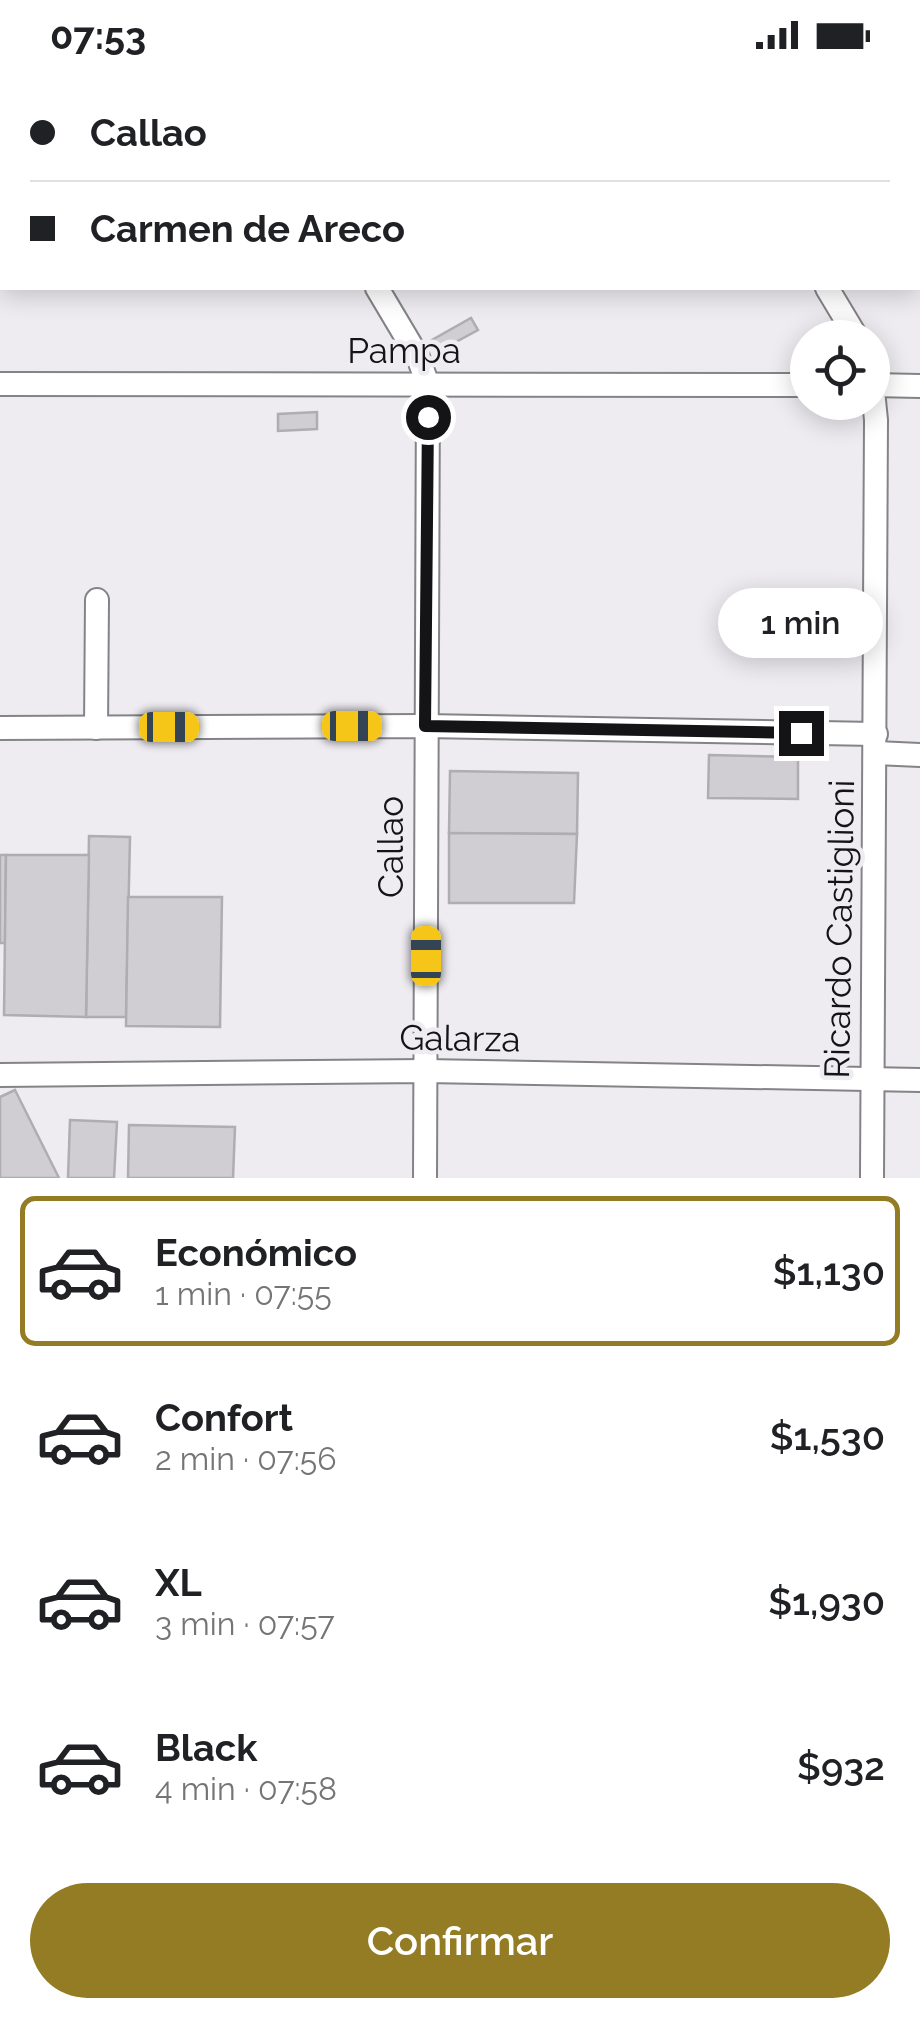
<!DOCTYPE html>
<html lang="es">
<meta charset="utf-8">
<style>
:root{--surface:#fff;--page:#f6f6f6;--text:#202124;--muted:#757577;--line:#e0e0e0;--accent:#937c23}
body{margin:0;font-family:Raleway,sans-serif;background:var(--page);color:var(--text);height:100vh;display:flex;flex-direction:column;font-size:38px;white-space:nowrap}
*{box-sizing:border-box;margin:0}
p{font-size:32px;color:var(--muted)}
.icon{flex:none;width:55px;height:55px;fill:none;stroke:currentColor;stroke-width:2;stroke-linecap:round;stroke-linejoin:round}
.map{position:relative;height:1108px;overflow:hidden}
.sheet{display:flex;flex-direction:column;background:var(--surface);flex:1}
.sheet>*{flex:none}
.guide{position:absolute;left:0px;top:0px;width:920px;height:220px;box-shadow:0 5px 25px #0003;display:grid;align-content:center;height:220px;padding:0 30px;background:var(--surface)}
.controls{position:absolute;left:790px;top:250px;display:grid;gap:20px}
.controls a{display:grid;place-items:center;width:100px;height:100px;border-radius:50%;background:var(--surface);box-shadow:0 5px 25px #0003;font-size:50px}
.end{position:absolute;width:45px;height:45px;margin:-22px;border:12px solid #141315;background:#fff;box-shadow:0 0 0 5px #fff}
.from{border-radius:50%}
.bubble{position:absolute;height:70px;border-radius:35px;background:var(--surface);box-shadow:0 5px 25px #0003;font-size:32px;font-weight:600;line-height:70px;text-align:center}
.car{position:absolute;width:30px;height:60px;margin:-30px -15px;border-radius:12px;box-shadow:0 0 8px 2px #0007;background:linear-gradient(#f5c518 24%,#345 0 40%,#f5c518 0 76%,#345 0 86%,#f5c518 0)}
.guide b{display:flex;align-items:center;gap:35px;height:95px;font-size:38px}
.guide b+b{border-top:2px solid var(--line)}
.guide i{width:25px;height:25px;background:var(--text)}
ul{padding:18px 0 0;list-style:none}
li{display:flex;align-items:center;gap:30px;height:150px;margin:0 20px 15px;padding:0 10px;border:5px solid transparent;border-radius:15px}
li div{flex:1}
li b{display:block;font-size:38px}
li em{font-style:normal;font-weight:600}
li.selected{border-color:var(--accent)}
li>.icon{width:90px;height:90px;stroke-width:1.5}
.button{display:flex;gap:20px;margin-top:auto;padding:20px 30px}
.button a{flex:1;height:115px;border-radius:60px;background:var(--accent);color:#fff;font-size:40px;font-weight:600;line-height:115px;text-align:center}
.status{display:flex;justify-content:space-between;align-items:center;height:70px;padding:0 50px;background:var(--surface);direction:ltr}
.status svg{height:28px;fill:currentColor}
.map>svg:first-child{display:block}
.building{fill:#d0ced3;stroke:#afadb1;stroke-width:2.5}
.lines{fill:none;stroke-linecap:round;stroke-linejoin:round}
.minor-casing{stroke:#848387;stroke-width:26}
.minor{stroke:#fff;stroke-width:22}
.route{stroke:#141315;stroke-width:12}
.labels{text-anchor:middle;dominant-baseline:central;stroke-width:9;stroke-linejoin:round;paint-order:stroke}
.street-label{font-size:35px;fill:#141315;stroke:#eeecf1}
</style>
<div class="status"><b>07:53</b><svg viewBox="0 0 49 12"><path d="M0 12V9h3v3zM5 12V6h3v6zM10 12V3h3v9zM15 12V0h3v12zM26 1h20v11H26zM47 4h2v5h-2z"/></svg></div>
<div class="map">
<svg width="920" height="1108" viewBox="0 0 920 1108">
<rect width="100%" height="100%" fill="#eeecf1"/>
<g class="building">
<polygon points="471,248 478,260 439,281 432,270"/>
<polygon points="448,276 454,287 444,292 439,281"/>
<polygon points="317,342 317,359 278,361 278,344"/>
<polygon points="709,685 798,687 798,729 708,728"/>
<polygon points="450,701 578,703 577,764 449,763"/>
<polygon points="449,763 577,764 574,833 449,833"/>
<polygon points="89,766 130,767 126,947 86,947"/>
<polygon points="0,785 6,785 5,873 0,873"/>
<polygon points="6,785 89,785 86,947 4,945"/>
<polygon points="128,827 222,827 220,957 126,956"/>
<polygon points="15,1020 59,1108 0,1108 0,1027"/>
<polygon points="70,1050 117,1052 114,1108 68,1108"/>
<polygon points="129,1055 235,1057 233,1108 128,1108"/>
</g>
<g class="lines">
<g class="minor-casing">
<g id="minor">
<polyline points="249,0 251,2"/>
<polyline points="696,0 697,2"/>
<polyline points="384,2 388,0"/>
<polyline points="918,42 920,40"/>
<polyline points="377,218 418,287 428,315 425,1108"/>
<polyline points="827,218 857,268"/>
<polyline points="0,314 808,315"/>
<polyline points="872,315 920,316"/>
<polyline points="0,658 425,656 876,664"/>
<polyline points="96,658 97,530"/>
<polyline points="876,683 920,685"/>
<polyline points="0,1005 426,1001 920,1010"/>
<polyline points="872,1108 876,350 872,311"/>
</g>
</g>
<use href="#minor" class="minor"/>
</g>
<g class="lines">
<polyline class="route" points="428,347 425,656 801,663"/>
</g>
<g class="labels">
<g class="street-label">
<text x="404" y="280">Pampa</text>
<text transform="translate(390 777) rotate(-90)">Callao</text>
<text transform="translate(839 859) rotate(-89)">Ricardo Castiglioni</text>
<text transform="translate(460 968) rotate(1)">Galarza</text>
</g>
</g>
</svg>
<div class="controls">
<a><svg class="icon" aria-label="locate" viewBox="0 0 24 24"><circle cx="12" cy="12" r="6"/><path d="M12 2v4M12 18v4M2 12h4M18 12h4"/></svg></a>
</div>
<i class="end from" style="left:428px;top:347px"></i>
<i class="end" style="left:801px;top:663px"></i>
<div class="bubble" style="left:718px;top:518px;width:165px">1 min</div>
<i class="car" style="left:352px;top:656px;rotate:90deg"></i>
<i class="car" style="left:169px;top:657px;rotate:90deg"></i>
<i class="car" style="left:426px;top:886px;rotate:0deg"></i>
<div class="guide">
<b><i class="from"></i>Callao</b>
<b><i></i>Carmen de Areco</b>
</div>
</div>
<section class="sheet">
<ul>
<li class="selected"><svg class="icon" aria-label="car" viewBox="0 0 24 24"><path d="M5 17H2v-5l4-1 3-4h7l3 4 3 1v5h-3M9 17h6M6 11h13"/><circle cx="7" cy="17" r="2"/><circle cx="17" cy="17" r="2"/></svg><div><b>Económico</b><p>1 min · 07:55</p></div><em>$1,130</em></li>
<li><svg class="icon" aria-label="car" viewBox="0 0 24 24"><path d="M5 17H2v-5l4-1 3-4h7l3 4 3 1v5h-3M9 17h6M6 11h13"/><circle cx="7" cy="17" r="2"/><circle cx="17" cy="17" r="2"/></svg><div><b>Confort</b><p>2 min · 07:56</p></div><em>$1,530</em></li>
<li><svg class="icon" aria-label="car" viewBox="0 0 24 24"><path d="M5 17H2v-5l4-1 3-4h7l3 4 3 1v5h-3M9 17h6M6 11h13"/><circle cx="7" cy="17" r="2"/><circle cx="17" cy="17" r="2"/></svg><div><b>XL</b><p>3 min · 07:57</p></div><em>$1,930</em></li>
<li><svg class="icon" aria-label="car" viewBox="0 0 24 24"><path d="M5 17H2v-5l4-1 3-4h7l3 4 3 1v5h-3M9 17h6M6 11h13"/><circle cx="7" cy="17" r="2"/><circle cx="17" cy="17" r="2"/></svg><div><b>Black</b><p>4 min · 07:58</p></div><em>$932</em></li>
</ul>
<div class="button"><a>Confirmar</a></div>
</section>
